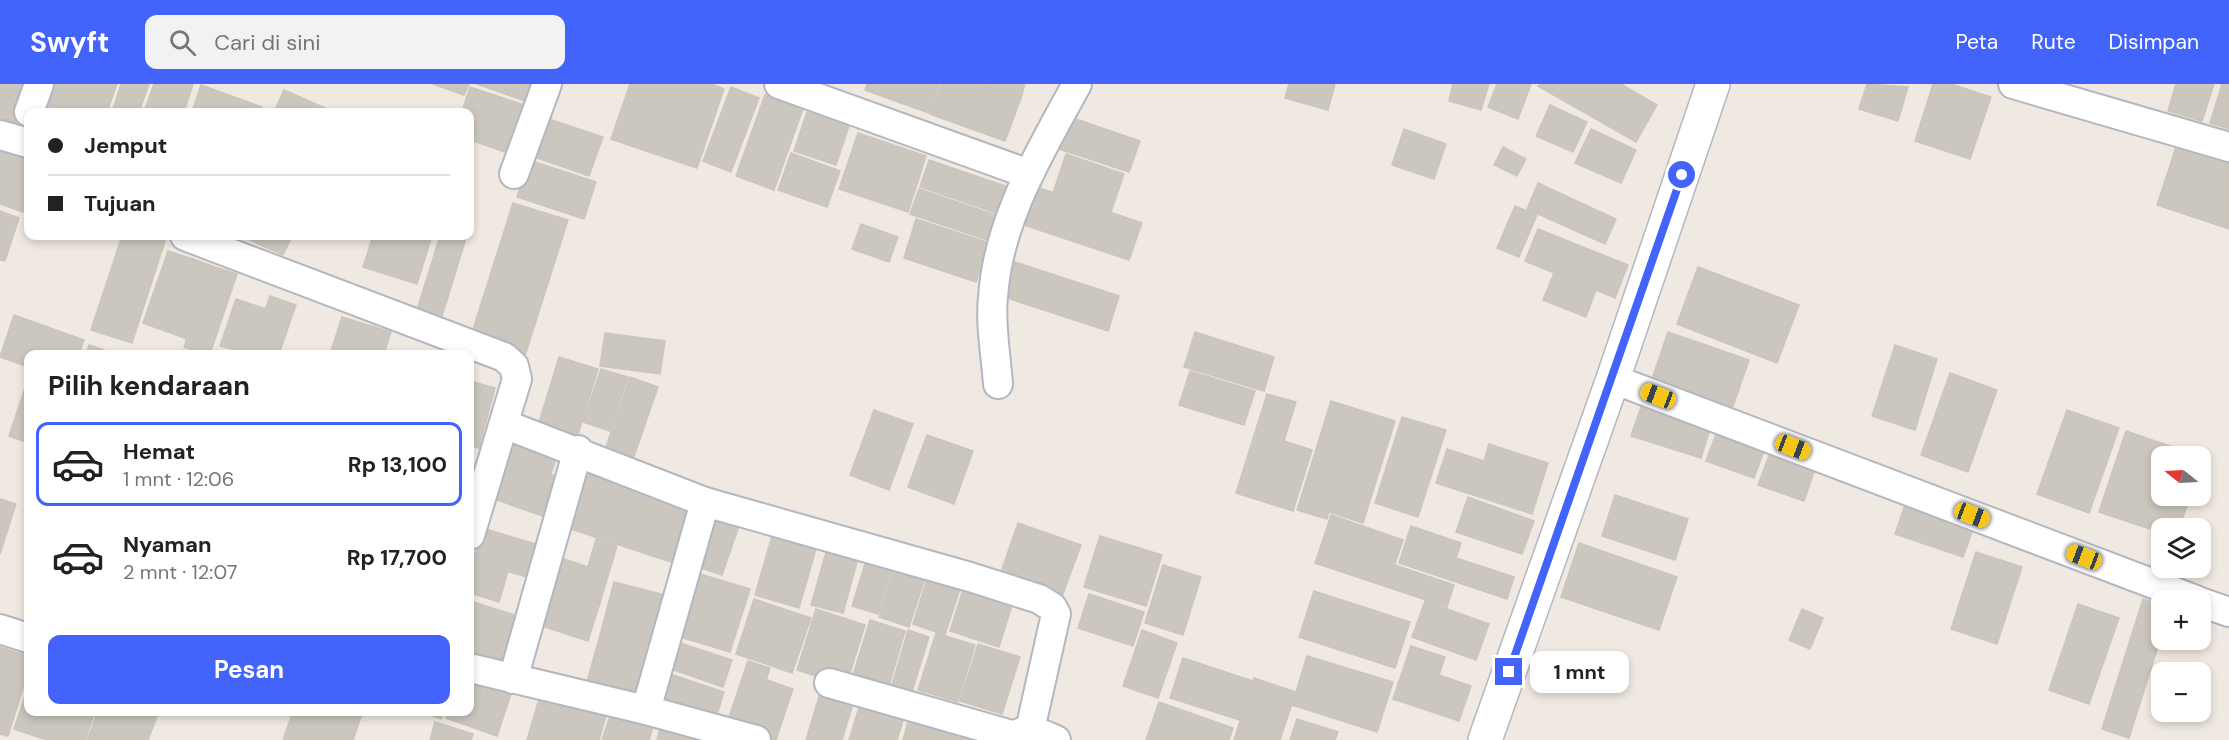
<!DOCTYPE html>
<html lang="id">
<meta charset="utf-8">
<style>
:root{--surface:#fff;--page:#f2f2f2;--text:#222;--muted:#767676;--line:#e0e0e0;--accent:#4264fb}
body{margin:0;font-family:"DM Sans",sans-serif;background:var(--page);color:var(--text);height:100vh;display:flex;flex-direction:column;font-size:22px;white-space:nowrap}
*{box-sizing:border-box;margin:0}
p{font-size:20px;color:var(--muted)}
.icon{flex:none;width:33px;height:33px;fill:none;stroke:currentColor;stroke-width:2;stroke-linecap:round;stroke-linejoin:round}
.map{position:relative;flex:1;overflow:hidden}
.details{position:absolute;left:24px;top:266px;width:450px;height:366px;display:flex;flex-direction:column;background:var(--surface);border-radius:12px;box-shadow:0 3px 9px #0003}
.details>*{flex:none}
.hud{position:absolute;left:24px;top:24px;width:450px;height:132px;border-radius:12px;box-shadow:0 3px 9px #0003;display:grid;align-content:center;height:132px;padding:0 24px;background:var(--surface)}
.needle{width:39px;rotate:288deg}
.buttons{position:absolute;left:2151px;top:362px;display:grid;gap:12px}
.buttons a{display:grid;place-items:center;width:60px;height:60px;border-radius:12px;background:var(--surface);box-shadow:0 3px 9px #0003;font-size:30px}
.end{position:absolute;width:27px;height:27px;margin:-14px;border:8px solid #4264fb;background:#fff;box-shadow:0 0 0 3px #fff}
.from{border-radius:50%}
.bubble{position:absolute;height:42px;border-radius:12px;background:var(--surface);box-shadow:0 3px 9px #0003;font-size:20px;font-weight:700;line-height:42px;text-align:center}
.car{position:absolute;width:18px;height:36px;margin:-18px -9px;border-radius:8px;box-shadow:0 0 4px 2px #0007;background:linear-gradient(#f5c518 24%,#345 0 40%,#f5c518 0 76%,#345 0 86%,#f5c518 0)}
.hud b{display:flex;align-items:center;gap:21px;height:57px;font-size:22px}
.hud b+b{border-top:2px solid var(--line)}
.hud i{width:15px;height:15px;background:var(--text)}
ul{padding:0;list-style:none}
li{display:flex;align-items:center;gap:18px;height:84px;margin:0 12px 9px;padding:0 12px;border:3px solid transparent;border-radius:12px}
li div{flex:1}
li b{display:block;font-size:22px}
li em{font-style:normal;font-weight:700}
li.active{border-color:var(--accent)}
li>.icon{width:54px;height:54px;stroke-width:1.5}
h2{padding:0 24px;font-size:27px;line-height:72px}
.primary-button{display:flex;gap:12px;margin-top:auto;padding:12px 24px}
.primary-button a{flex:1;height:69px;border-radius:12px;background:var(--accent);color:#fff;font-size:24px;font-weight:700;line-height:69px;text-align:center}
header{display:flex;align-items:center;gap:36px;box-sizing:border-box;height:84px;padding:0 30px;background:var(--accent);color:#fff}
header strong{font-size:28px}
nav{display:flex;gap:33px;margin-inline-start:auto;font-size:21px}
.search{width:420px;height:54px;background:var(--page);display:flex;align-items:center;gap:15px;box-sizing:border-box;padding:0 21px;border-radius:12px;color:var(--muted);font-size:22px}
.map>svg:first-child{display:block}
.building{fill:#cbc7bf;stroke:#cbc5ba;stroke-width:1.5}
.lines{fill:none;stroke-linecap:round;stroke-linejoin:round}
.street-casing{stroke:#b4b7c1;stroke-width:32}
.secondary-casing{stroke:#b4b7c1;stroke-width:36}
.street{stroke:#fff;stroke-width:28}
.secondary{stroke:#fff;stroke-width:33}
.route{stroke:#4264fb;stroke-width:8}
</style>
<header>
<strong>Swyft</strong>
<div class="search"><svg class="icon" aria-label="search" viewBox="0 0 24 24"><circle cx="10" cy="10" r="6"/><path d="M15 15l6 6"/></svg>Cari di sini</div>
<nav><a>Peta</a><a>Rute</a><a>Disimpan</a></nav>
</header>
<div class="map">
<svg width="2229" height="656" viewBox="0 0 2229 656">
<rect width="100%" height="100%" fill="#efe9e1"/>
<g class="building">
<polygon points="0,0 28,0 15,39 0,34"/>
<polygon points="50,0 117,0 107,28 42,28"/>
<polygon points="121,0 149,0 139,28 112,28"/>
<polygon points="154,0 193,0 184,28 144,28"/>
<polygon points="433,0 469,0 464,11"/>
<polygon points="477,0 535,0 528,18"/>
<polygon points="630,0 675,0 652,69 611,55"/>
<polygon points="675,0 711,0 724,5 697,84 652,69"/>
<polygon points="867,0 908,0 901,19 865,6"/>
<polygon points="908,0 939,0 929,29 901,19"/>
<polygon points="941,0 982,0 1021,14 1005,57 930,30"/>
<polygon points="982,0 1025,0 1021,14"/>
<polygon points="1289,0 1335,0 1328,26 1285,14"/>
<polygon points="1453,0 1489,0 1481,26 1449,17"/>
<polygon points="1497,0 1531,0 1518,35 1488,23"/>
<polygon points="1540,0 1621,0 1657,21 1636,58 1538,2"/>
<polygon points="1867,0 1908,3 1898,37 1859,25"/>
<polygon points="1933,0 1951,0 1991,13 1970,75 1915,57"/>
<polygon points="2176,0 2214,0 2202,37 2168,27"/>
<polygon points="2222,0 2229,0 2229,45 2210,39"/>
<polygon points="201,1 262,23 260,28 192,28"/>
<polygon points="470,3 527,22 511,70 470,56 470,28 462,28"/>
<polygon points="731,3 759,14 731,88 703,77"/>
<polygon points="284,6 334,28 274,28"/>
<polygon points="765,11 803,25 774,106 736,92"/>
<polygon points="1550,21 1587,38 1573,68 1536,52"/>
<polygon points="807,28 849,42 836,81 794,67"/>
<polygon points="1064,31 1140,57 1129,88 1053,63"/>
<polygon points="543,33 603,53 589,92 529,71"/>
<polygon points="1404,45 1446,60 1434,95 1392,81"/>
<polygon points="1591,45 1636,66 1621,99 1575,79"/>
<polygon points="858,49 926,72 908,128 839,105"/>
<polygon points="0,57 28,67 28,112 23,128 0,120"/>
<polygon points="2178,57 2229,74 2229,145 2157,121"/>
<polygon points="1503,63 1526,75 1517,92 1494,81"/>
<polygon points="791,69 840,87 827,123 778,106"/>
<polygon points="1066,70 1124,90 1111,128 1053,109"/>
<polygon points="529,76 596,98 584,135 517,113"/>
<polygon points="929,76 1008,103 999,130 920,103"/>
<polygon points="1538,99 1616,135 1605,160 1527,125"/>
<polygon points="1031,101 1142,139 1129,176 1018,139"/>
<polygon points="919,105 998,132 990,157 910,130"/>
<polygon points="513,119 568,136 524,275 469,258"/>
<polygon points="1515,122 1537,131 1519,173 1497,164"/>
<polygon points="0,127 19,134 5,177 0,176"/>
<polygon points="916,135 989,159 976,198 904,174"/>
<polygon points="861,140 898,153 889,178 852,165"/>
<polygon points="1538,145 1628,181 1615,214 1596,206 1586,233 1543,216 1554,189 1525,177"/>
<polygon points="122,152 147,152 165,157 132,259 91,246"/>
<polygon points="252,152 292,152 283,171 250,156"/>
<polygon points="373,152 432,152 417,200 363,183"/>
<polygon points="440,152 466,154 440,239 415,232"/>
<polygon points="168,167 193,175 168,248 143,239"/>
<polygon points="193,175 212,182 187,255 168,248"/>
<polygon points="1015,178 1119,212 1108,247 1004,213"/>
<polygon points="212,182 237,190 210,270 205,270 184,263"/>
<polygon points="1698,183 1799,221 1777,279 1677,240"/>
<polygon points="270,212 296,221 279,270 250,270"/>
<polygon points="236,215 266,225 250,270 220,262"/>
<polygon points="14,231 84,256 79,270 28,270 28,283 0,273"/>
<polygon points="342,233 391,248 384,270 330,270"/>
<polygon points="1195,248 1274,273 1264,307 1184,283"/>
<polygon points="1668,248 1749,276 1732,325 1651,298"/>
<polygon points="605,249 665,257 660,290 600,282"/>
<polygon points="89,261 116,270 86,270"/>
<polygon points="1895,261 1937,275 1915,346 1872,332"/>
<polygon points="559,273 598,285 576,357 537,345"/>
<polygon points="601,285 628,293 610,347 583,338"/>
<polygon points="1190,287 1255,307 1244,341 1179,321"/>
<polygon points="1950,289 1997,306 1968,388 1921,371"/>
<polygon points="630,293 658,303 632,378 604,369"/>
<polygon points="470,297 495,304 479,364 470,362"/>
<polygon points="27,298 28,299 28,359 9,352"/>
<polygon points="1267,310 1296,318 1284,357 1312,366 1293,427 1236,409"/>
<polygon points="1331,317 1395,337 1363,439 1329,428 1327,435 1297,426"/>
<polygon points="1643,317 1712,339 1701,374 1631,352"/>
<polygon points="874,326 913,340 889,406 850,391"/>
<polygon points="2067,326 2119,344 2089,429 2037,410"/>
<polygon points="1402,333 1446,346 1418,433 1375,419"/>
<polygon points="1719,342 1767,359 1754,394 1706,377"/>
<polygon points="508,347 560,364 551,389 500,372"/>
<polygon points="2126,347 2199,372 2162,372 2162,411 2191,411 2179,444 2162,444 2162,449 2099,428"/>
<polygon points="927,351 973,367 954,420 908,403"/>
<polygon points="1489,360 1548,379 1532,430 1436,399 1447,365 1484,377"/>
<polygon points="1770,369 1815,385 1804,417 1758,401"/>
<polygon points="500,372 559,393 545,433 486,412"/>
<polygon points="585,382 615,392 595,453 565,443"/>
<polygon points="614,396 693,422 674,479 595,453"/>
<polygon points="1615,411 1688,435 1675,476 1602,452"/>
<polygon points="1468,413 1534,437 1522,470 1456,448"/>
<polygon points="0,415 16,420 0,470"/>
<polygon points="1907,415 1975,439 1963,473 1895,450"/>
<polygon points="707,425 741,436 722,491 689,480"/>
<polygon points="1331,431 1403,456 1387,503 1315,479"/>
<polygon points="1018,439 1081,461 1063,510 1001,488"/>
<polygon points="1411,442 1461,459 1456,474 1514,493 1507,515 1399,479"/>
<polygon points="482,444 539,461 530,494 473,477"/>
<polygon points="774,445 818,458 799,524 755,511"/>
<polygon points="1100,452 1162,471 1146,522 1084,503"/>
<polygon points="596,455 617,462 600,519 546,502 555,472 588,483"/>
<polygon points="829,458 860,467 843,529 811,521"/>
<polygon points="1579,459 1677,493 1659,546 1561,513"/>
<polygon points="1976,468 2022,483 1997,560 1951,545"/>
<polygon points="868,470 894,478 878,530 852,522"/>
<polygon points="473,477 508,487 499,518 470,509 470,488"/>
<polygon points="895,480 926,491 909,543 879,533"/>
<polygon points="1163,481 1201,493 1183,551 1145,539"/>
<polygon points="1395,481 1454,501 1447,523 1387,503"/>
<polygon points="930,485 963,495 945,551 913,540"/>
<polygon points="690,487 750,505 730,568 670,550"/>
<polygon points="966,496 1015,512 999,563 950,547"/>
<polygon points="614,498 673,513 664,545 606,529"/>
<polygon points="555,505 600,519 588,557 542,542"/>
<polygon points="1314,507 1410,538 1395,584 1299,553"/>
<polygon points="1089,510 1144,528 1133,562 1078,544"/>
<polygon points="754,515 811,534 792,589 736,570"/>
<polygon points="2143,515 2162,521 2162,550 2129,654 2102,645"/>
<polygon points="470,517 518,532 504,579 470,569"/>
<polygon points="1425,517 1489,540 1476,576 1412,553"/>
<polygon points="2078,520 2119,534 2089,620 2049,606"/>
<polygon points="816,525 865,541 846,602 797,586"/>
<polygon points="1802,525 1823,534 1810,565 1789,556"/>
<polygon points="606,529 664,545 655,578 597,562"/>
<polygon points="870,536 905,547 886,612 850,601"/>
<polygon points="908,546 929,553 910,614 890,608"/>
<polygon points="1142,546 1177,559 1158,614 1123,602"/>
<polygon points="936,549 975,561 958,618 918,606"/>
<polygon points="677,558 732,576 723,603 668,584"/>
<polygon points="978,560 1020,573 1002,630 960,617"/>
<polygon points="597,562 655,578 644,617 586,601"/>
<polygon points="1411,562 1445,573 1439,591 1471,602 1459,637 1393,615"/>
<polygon points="0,563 28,572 28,588 8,652 0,650"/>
<polygon points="1307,572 1393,598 1377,648 1292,621"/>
<polygon points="1183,574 1253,597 1240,636 1170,614"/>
<polygon points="748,577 770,584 749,650 726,642"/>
<polygon points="664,588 724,608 714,640 654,620"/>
<polygon points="470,589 513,604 497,652 446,634 449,627 470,627"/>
<polygon points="1254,594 1296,608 1280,656 1234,656"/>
<polygon points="767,596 793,605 776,656 749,650"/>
<polygon points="28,603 28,627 95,627 85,656 47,656 14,645"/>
<polygon points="822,603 855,613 842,656 806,656"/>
<polygon points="542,605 608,625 599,656 527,656"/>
<polygon points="862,614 906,627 897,656 849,656"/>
<polygon points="1159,618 1233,644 1229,656 1146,656"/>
<polygon points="612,626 654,640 649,656 602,656"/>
<polygon points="98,627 159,627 148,656 87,656"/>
<polygon points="293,627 363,627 353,656 283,656"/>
<polygon points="419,627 444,627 441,635"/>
<polygon points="911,627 986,656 903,656"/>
<polygon points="1297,635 1338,648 1335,656 1290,656"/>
<polygon points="435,638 473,650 471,656 430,656"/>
<polygon points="662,638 720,656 657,656"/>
</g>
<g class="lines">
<g class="street-casing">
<g id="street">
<polyline points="779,0 1029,90"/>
<polyline points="2013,0 2229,63"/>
<polyline points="29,28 39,0"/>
<polyline points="0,51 28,59"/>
<polyline points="514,90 547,0"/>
<polyline points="185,152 504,273 514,282 517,295 470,451"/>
<polyline points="1613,295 2196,516"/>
<path d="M998 300C996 272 990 241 993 213 998 136 1041 66 1077 0"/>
<polyline points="504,340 705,418 970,493 1039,515 1052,523 1056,530 1030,646"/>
<polyline points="2200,518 2229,528"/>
<polyline points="0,545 28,554"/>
<polyline points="470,584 646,626 756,656"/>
<polyline points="513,595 578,366"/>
<polyline points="829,599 1015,652"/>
<polyline points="646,626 705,418"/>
<path d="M1014 654C1026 640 1042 650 1056 656"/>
</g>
</g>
<g class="secondary-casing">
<polyline id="secondary" points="1485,656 1613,295 1713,0"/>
</g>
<use href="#street" class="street"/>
<use href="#secondary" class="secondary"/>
</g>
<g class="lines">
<polyline class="route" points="1509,588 1682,91"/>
</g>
</svg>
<div class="buttons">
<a><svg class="needle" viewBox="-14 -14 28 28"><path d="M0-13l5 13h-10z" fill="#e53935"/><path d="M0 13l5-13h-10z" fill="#767676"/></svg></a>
<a><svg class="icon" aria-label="layers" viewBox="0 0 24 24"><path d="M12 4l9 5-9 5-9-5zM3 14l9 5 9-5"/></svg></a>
<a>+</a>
<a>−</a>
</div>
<i class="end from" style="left:1682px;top:91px"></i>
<i class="end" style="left:1509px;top:588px"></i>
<div class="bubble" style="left:1530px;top:567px;width:99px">1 mnt</div>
<i class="car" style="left:1658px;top:312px;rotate:291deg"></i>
<i class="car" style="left:1793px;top:363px;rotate:111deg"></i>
<i class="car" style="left:1972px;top:431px;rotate:111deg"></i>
<i class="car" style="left:2084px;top:473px;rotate:291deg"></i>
<div class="hud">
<b><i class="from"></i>Jemput</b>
<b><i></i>Tujuan</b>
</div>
<section class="details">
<h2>Pilih kendaraan</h2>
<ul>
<li class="active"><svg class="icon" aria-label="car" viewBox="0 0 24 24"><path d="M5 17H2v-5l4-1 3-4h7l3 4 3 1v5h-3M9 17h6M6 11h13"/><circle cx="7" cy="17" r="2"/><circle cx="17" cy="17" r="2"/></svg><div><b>Hemat</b><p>1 mnt · 12:06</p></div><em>Rp 13,100</em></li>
<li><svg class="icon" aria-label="car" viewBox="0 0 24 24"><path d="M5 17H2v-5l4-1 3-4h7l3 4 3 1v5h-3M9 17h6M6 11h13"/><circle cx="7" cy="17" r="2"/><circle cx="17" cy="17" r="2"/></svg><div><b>Nyaman</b><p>2 mnt · 12:07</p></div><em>Rp 17,700</em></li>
</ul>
<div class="primary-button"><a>Pesan</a></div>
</section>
</div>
